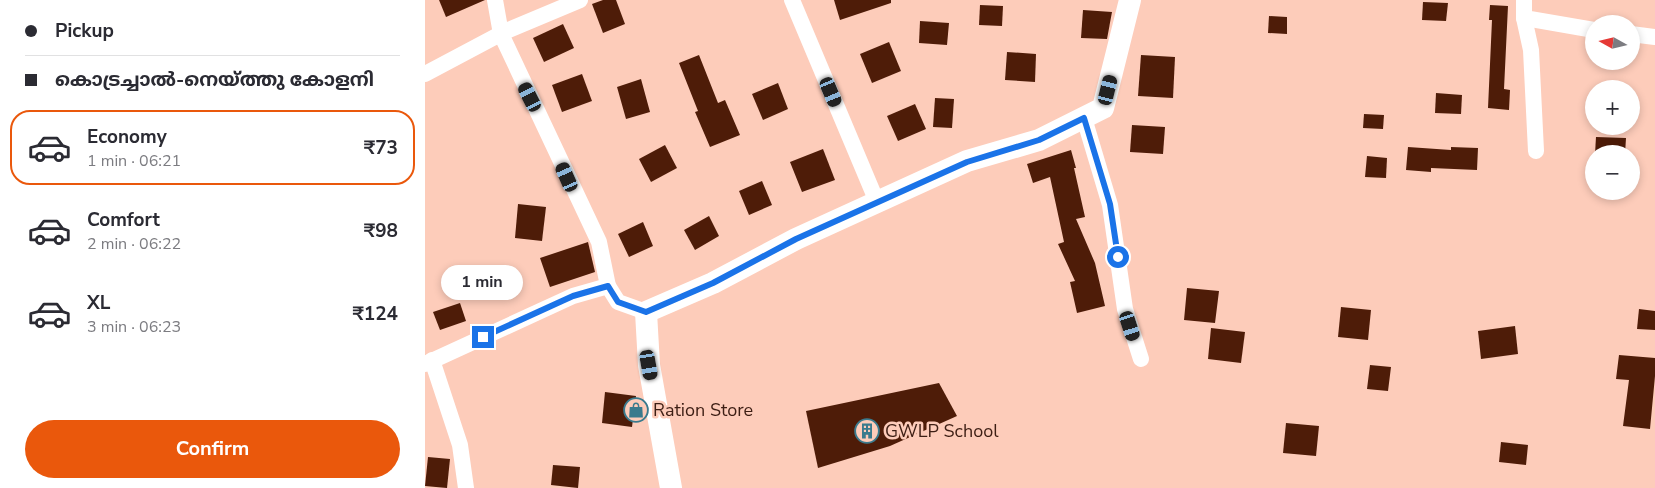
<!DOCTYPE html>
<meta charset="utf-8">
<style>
:root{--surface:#fff;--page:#f7f7f7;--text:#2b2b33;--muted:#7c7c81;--line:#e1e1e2;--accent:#ea580c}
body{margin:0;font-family:"Nunito Sans","Noto Sans Malayalam",sans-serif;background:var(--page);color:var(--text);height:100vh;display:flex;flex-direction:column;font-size:19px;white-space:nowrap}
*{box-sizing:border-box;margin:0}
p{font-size:16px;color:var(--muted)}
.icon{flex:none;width:28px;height:28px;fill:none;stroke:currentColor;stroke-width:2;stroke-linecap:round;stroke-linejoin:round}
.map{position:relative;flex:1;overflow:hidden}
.details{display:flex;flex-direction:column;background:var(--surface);width:425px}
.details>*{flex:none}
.guide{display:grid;align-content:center;height:110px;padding:0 25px;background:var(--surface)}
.needle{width:32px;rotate:278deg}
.tools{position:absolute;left:1160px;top:15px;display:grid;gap:10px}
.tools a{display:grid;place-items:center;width:55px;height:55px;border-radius:50%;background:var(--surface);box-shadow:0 2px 8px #0003;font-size:25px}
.end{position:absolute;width:22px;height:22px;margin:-11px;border:6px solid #1a73e8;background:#fff;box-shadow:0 0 0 2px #fff}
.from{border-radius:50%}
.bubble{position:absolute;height:35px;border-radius:18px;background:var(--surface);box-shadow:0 2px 8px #0003;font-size:16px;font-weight:700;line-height:35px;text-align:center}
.car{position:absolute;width:15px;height:30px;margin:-15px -8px;border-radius:6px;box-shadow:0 0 4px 1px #0007;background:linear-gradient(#222 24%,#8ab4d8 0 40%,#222 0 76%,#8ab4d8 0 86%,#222 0)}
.guide b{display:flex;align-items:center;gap:18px;height:48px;font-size:19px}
.guide b+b{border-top:1px solid var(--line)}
.guide i{width:12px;height:12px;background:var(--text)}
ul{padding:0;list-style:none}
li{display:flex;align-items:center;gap:15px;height:75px;margin:0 10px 8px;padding:0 15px;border:2px solid transparent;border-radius:20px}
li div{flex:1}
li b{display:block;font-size:19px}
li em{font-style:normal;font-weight:700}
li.on{border-color:var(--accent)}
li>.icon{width:45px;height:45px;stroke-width:1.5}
.action{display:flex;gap:10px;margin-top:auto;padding:10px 25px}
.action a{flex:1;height:58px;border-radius:30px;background:var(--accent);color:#fff;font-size:20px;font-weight:700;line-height:58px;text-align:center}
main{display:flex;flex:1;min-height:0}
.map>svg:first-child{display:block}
.building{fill:#4e1c08}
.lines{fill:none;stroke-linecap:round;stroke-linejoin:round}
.minor{stroke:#fff;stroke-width:16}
.secondary{stroke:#fff;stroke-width:22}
.route{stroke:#1a73e8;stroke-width:6}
.labels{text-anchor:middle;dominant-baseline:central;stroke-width:5;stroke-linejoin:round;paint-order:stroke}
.poi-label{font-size:18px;fill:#3d1e14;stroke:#fdccba;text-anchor:start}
</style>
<main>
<section class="details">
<div class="guide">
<b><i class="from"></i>Pickup</b>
<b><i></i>കൊട്രച്ചാൽ-നെയ്ത്തു കോളനി</b>
</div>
<ul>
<li class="on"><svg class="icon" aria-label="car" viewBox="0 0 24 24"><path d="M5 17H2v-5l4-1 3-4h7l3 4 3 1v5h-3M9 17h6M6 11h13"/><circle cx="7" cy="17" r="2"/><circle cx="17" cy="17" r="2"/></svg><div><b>Economy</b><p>1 min · 06:21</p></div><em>₹73</em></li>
<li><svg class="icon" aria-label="car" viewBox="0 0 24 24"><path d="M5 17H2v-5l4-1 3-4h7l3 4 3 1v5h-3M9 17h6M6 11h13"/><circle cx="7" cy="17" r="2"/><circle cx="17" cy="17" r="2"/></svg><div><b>Comfort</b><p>2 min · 06:22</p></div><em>₹98</em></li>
<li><svg class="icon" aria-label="car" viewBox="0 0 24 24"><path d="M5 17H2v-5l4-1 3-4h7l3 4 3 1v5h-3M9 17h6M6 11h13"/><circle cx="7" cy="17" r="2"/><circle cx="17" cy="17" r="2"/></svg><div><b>XL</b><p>3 min · 06:23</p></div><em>₹124</em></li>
</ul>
<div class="action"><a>Confirm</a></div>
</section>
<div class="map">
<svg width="1230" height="488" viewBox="0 0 1230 488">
<rect width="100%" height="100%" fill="#fdccba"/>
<g class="building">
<polygon points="14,0 60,0 21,17"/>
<polygon points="178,0 191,0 200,24 178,33 167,4"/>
<polygon points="409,0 466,0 466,3 415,20"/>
<polygon points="998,2 1023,3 1021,21 997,20"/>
<polygon points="555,5 578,6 577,26 554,25"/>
<polygon points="1065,5 1083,6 1079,89 1085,90 1084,110 1063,108 1067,20 1064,20"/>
<polygon points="658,10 687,12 682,39 656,38"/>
<polygon points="844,16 862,17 862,34 843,33"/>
<polygon points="495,21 524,23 522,45 494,43"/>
<polygon points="138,24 149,48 119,62 108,38"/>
<polygon points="464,42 476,71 447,83 435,54"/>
<polygon points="582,52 611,54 610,82 580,80"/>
<polygon points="274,55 293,103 300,100 315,135 285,147 270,112 273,111 254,63"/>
<polygon points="716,55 750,57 748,98 713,96"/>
<polygon points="157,74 167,101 137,112 127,85"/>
<polygon points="216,79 225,112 201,119 192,87"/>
<polygon points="353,83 363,109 338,120 327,94"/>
<polygon points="1011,93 1037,95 1036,114 1010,113"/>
<polygon points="510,98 529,99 527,128 508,127"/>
<polygon points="490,104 501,129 473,141 462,116"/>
<polygon points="939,114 959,115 958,129 938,128"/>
<polygon points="707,125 740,127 738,154 705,152"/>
<polygon points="1171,137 1201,138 1200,154 1170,154"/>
<polygon points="240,145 252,168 226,182 214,159"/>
<polygon points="983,147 1026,150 1026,147 1053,148 1052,170 1006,168 1006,172 981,170"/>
<polygon points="398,149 410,180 377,192 365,162"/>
<polygon points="646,150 651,168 649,168 660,217 651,219 670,263 680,306 652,313 645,282 650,281 633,244 639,242 625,177 608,183 602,164"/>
<polygon points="942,156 962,158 961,178 940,177"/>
<polygon points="337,181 347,205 324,215 314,191"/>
<polygon points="93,204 121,207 117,241 90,238"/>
<polygon points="284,216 294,236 270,250 259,230"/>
<polygon points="218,222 228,246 204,257 193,234"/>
<polygon points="163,242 170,272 125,287 115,258"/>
<polygon points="762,288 794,291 790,323 759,320"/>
<polygon points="35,303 41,321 15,330 8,312"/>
<polygon points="916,307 946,310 943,340 913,337"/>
<polygon points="1214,309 1230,311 1230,330 1212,329"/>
<polygon points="1090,326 1093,354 1056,359 1053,331"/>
<polygon points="786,328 820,332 816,363 783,359"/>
<polygon points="1194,355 1230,358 1230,376 1225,429 1198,426 1204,380 1191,379"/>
<polygon points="945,365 966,367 963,391 942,389"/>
<polygon points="514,383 532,416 465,446 393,468 381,411"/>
<polygon points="180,392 211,396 207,427 177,423"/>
<polygon points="861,423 894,426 891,456 858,453"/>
<polygon points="1076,442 1103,445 1101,465 1074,462"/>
<polygon points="3,457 25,459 22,488 0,486"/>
<polygon points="128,465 155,467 153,488 126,485"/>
</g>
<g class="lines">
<g class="minor">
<polyline points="70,0 76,34 174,242 183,286"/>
<polyline points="367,0 452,202"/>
<polyline points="1099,0 1099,18 1169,30"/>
<polyline points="1099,18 1106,50 1111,151"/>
<polyline points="1206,34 1230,37"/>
<polyline points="0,74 81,31 155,0"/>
<polyline points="659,118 685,205 700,309 716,359"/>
<polyline points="7,360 35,445 41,488"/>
<polyline points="0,364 148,296 183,286 193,302 221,312"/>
</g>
<polyline class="secondary" points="246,488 224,365 221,312 288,283 371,239 542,161 614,140 678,108 705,0"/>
</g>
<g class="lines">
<polyline class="route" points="58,337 148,296 183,286 193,302 221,312 288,283 371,239 542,162 614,140 659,118 685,204 693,257"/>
</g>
<defs>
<g id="shop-ring" transform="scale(1.25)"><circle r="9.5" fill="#fdccba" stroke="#3a7a8d" stroke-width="1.5"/><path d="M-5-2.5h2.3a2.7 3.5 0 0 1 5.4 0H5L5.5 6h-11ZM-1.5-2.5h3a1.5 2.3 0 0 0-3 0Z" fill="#3a7a8d"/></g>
<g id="building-ring" transform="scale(1.25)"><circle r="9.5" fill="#fdccba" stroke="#3a7a8d" stroke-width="1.5"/><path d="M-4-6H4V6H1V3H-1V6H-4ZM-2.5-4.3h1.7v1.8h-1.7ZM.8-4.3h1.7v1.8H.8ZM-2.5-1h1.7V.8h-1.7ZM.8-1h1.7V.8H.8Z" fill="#3a7a8d"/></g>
</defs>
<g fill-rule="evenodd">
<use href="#shop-ring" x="211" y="410"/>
<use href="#building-ring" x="442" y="431"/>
</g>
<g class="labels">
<g class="poi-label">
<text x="228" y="410">Ration Store</text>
<text x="460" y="431">GWLP School</text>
</g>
</g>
</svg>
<div class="tools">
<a><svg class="needle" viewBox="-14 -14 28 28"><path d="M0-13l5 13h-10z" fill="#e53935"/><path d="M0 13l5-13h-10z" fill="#7c7c81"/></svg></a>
<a>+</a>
<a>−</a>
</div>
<i class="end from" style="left:693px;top:257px"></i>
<i class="end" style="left:58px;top:337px"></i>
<div class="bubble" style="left:16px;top:265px;width:82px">1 min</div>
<i class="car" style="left:683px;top:90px;rotate:14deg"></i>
<i class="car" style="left:406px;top:92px;rotate:157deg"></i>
<i class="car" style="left:105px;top:97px;rotate:333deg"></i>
<i class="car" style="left:142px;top:177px;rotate:336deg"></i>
<i class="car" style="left:705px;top:326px;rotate:162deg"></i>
<i class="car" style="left:224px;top:365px;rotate:170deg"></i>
</div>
</main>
